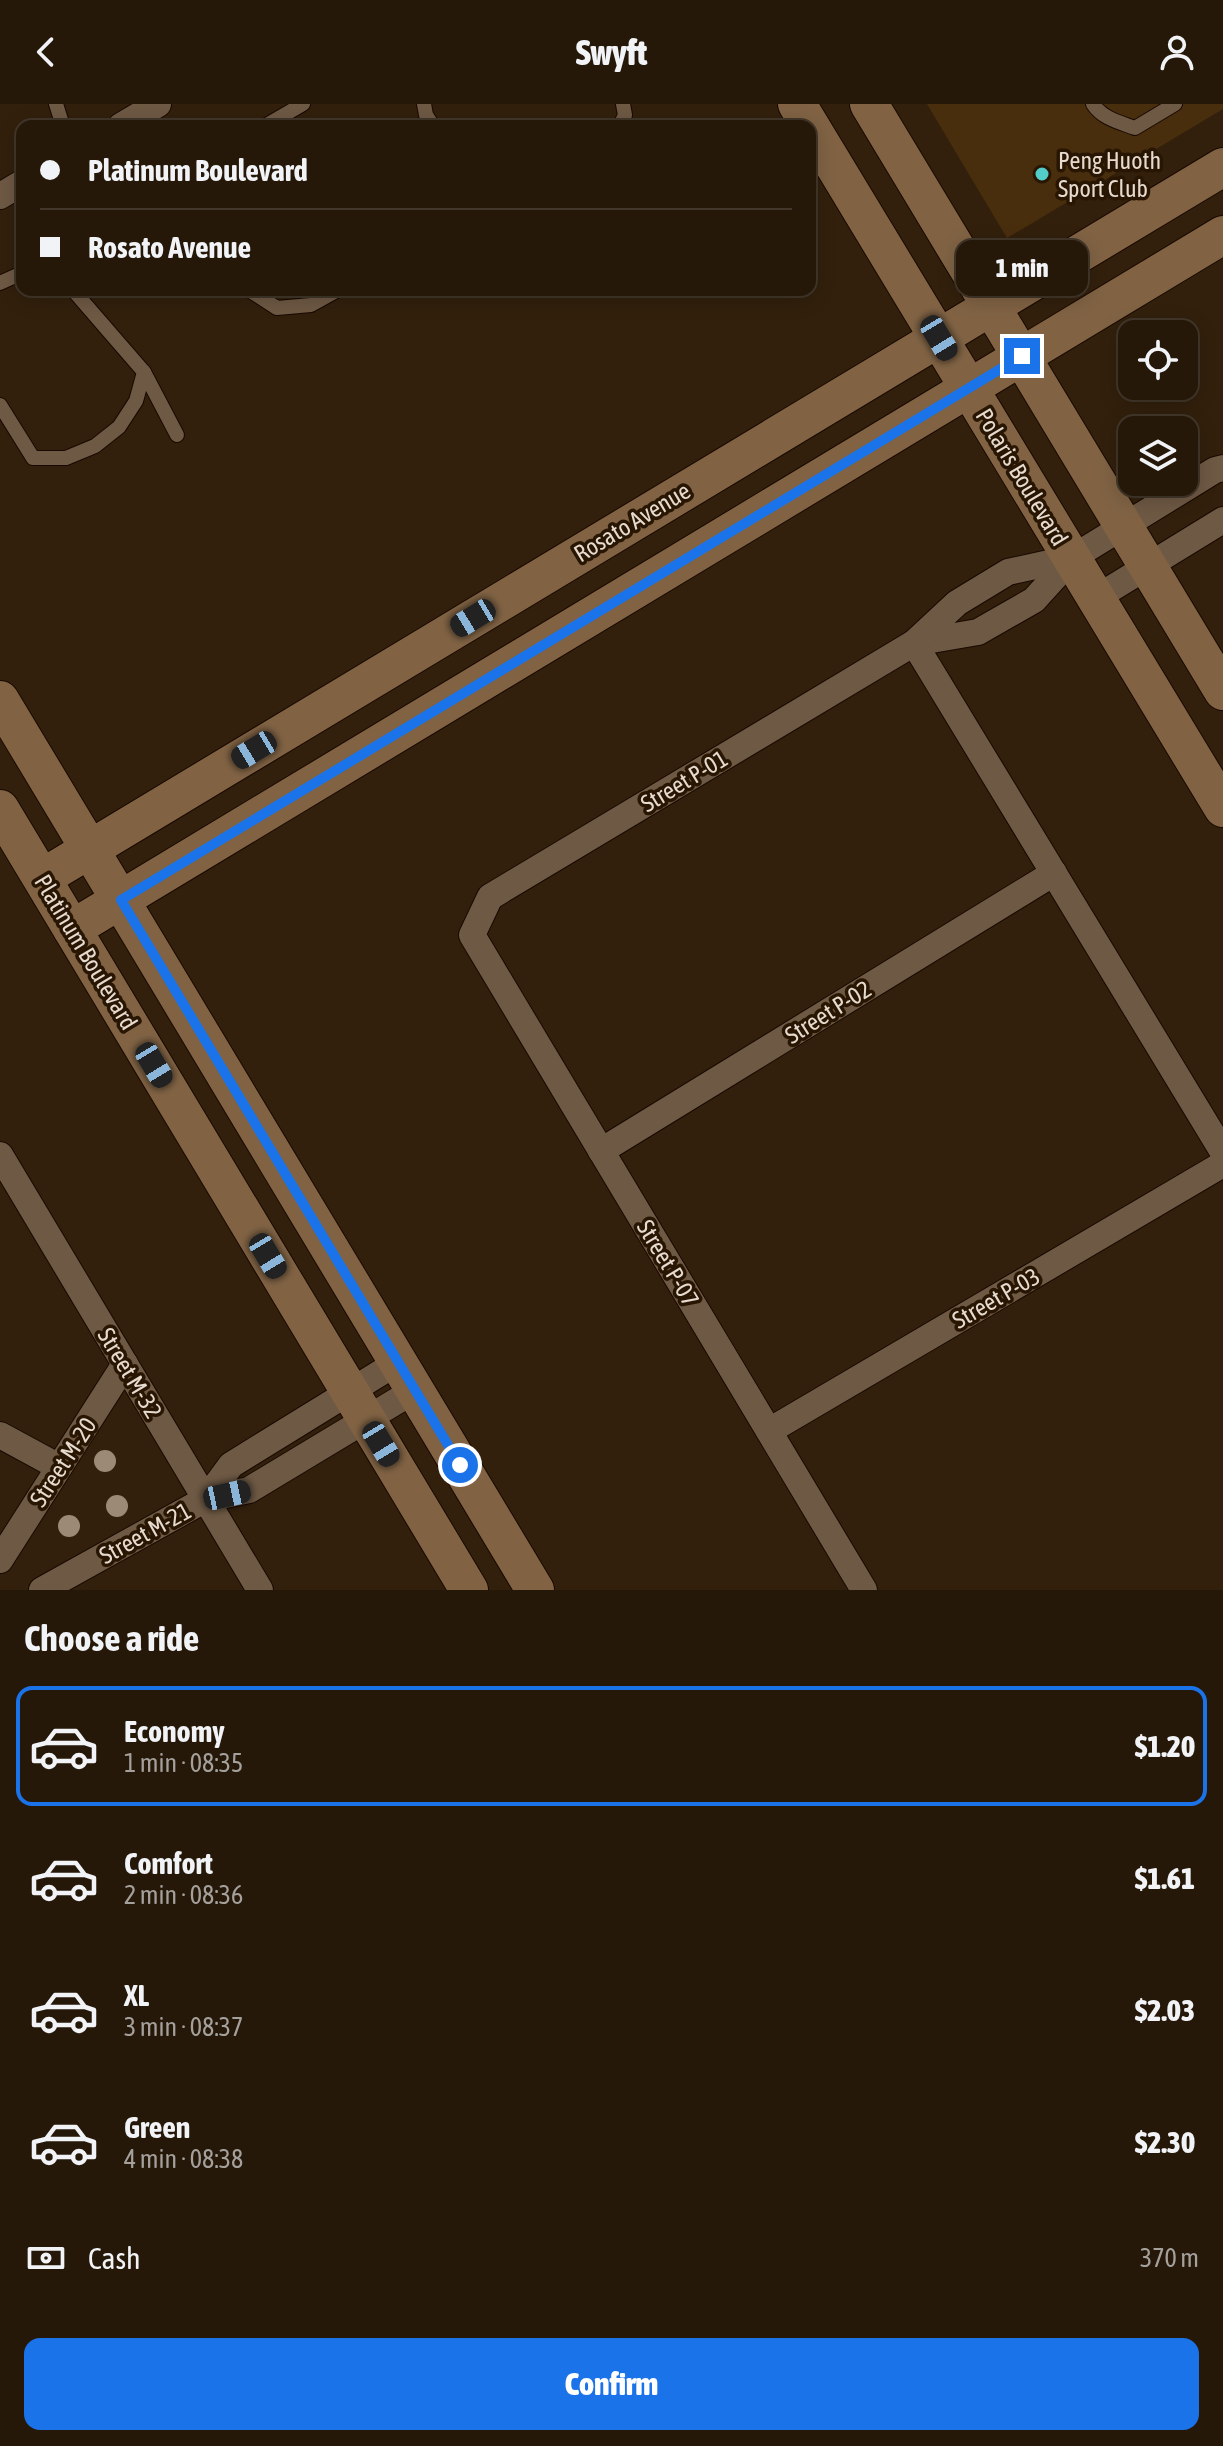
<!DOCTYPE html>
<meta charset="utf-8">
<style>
:root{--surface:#261809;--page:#2e2112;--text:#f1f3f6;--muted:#a4a09c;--line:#42372a;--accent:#1a73e8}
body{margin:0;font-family:"Asap Condensed",sans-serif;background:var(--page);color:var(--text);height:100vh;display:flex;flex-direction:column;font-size:30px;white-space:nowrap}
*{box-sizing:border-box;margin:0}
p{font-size:26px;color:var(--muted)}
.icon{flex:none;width:44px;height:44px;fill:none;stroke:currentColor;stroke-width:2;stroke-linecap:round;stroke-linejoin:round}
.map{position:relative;height:1486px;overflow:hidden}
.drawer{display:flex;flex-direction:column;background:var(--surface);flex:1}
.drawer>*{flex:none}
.banner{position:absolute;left:16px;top:16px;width:800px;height:176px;border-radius:16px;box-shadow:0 4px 20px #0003,0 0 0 2px var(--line);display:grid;align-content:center;height:176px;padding:0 24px;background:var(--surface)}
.tools{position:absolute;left:1118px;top:216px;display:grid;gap:16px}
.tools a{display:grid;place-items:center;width:80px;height:80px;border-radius:16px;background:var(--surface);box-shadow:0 4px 20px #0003,0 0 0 2px var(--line);font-size:40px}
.end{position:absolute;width:36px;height:36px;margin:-18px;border:10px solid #1a73e8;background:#fff;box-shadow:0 0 0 4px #fff}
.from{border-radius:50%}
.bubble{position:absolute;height:56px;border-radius:16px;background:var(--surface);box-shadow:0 4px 20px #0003,0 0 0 2px var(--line);font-size:26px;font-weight:800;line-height:56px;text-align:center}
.car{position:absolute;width:24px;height:48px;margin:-24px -12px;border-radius:10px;box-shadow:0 0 6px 2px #0007;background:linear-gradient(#222 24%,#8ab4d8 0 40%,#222 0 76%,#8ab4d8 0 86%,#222 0)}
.banner b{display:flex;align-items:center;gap:28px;height:76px;font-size:30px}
.banner b+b{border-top:2px solid var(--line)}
.banner i{width:20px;height:20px;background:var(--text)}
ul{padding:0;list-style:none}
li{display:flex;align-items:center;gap:24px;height:120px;margin:0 16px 12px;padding:0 8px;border:4px solid transparent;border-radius:16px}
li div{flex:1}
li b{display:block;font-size:30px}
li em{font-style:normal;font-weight:800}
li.active{border-color:var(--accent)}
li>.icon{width:72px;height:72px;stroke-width:1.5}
h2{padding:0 24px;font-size:36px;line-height:96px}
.pay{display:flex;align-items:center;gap:20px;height:88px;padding:0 24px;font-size:30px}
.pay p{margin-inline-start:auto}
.primary-button{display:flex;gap:16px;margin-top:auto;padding:16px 24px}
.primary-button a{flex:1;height:92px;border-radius:16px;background:var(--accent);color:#fff;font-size:32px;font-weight:800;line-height:92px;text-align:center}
header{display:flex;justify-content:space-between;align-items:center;height:104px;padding:0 24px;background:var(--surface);font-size:36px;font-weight:800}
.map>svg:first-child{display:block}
.green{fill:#492e0e}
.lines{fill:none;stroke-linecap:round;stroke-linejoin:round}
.lane-casing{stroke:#190900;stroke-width:16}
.street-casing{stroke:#190900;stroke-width:28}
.secondary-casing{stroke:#190900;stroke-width:40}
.lane{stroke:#6e5944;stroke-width:14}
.street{stroke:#6e5944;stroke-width:26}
.secondary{stroke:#816344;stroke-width:38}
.tree{fill:#9c8a77}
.route{stroke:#1a73e8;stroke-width:10}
.poi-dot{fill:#53cdc9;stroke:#281603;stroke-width:3}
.labels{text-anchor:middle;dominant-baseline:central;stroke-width:7;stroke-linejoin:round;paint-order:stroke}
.poi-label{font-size:24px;fill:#e7dbcf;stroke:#281603;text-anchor:start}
.street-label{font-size:24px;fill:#e7dbcf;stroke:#281603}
</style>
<header><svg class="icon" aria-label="back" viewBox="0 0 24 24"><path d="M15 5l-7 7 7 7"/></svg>Swyft<svg class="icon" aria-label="person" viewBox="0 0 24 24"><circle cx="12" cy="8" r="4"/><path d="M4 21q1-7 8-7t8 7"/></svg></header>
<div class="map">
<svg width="1223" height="1486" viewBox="0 0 1223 1486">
<rect width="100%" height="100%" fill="#32200c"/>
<polygon class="green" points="927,0 1223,0 1223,5 1007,134"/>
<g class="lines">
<g class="lane-casing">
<g id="lane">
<polyline points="56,0 63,22"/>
<polyline points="424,0 426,11 433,22"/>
<path d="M1093 0C1103 15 1119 18 1135 24L1175 0"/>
<polyline points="265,22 303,0"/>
<polyline points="620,22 625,11 623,0"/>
<polyline points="0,179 22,169"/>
<polyline points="249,186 277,204 311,201 338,186"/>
<polyline points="144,268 177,331"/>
<polyline points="0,301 33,354 66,354 95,342 119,323 136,297 144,268 73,186"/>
</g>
</g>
<g class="street-casing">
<g id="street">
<polyline points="121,22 158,0"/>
<polyline points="0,92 22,79"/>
<polyline points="1096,494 1223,416"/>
<polyline points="914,539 1223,1048"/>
<polyline points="914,539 978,528 1034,496 1072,454 1215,366 1223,364"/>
<polyline points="601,1047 1054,769"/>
<polyline points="0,1051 260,1486"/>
<polyline points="769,1327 1223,1060"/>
<polyline points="0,1331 59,1363"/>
<polyline points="206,1395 231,1361 398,1258"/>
<polyline points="0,1456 125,1260"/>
<polyline points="42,1486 206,1395 249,1386 415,1286"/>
<polyline points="864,1486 472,831 490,793 914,539 957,499 1008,468 1072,454"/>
</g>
</g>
<g class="secondary-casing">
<g id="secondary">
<polyline points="797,0 1223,704"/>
<polyline points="869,0 1223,587"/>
<polyline points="0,596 535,1486"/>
<polyline points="0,705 469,1486"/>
<polyline points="42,774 1223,63"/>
<polyline points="72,825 1223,131"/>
</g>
</g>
<use href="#lane" class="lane"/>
<use href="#street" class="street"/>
<use href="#secondary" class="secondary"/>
</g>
<g class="tree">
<circle cx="105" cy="1357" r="11"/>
<circle cx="117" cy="1402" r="11"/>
<circle cx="69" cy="1422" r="11"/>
</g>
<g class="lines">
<polyline class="route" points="460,1361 121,796 1022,252"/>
</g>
<circle class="poi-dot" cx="1042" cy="70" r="8"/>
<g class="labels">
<g class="poi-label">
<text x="1058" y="56">Peng Huoth<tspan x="1058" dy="28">Sport Club</tspan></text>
</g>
<g class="street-label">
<text transform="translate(1022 373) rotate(59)">Polaris Boulevard</text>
<text transform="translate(632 418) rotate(-31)">Rosato Avenue</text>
<text transform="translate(684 677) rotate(-31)">Street P-01</text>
<text transform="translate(86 848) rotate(59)">Platinum Boulevard</text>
<text transform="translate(828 908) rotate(-32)">Street P-02</text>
<text transform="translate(668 1159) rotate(59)">Street P-07</text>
<text transform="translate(996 1194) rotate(-30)">Street P-03</text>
<text transform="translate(130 1269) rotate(59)">Street M-32</text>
<text transform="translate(63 1358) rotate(-57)">Street M-20</text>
<text transform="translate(145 1429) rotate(-29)">Street M-21</text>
</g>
</g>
</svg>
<div class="tools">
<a><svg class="icon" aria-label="locate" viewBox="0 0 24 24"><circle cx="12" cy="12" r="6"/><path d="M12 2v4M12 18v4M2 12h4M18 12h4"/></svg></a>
<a><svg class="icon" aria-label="layers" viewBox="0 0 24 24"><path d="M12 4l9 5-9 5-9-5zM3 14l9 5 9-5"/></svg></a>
</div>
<i class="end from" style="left:460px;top:1361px"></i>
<i class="end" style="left:1022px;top:252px"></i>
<div class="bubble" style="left:956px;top:136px;width:132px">1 min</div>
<i class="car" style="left:939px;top:234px;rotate:149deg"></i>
<i class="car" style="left:473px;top:514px;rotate:239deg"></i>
<i class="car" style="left:254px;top:646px;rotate:239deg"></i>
<i class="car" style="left:154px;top:961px;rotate:149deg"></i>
<i class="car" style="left:268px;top:1152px;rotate:149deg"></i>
<i class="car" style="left:381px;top:1340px;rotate:149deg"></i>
<i class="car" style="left:227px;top:1391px;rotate:78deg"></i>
<div class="banner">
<b><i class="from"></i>Platinum Boulevard</b>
<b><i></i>Rosato Avenue</b>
</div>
</div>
<section class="drawer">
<h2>Choose a ride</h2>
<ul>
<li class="active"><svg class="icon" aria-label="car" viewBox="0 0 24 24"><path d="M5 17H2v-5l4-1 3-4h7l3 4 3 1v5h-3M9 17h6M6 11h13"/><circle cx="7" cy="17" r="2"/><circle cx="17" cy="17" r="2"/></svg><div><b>Economy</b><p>1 min · 08:35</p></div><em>$1.20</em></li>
<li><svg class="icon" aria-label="car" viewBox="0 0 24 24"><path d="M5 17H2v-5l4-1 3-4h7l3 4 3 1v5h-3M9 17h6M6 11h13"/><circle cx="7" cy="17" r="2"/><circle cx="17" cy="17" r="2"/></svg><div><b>Comfort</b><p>2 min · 08:36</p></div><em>$1.61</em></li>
<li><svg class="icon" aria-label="car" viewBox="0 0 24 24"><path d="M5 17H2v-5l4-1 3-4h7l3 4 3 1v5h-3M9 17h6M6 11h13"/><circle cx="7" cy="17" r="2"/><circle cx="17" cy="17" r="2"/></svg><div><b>XL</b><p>3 min · 08:37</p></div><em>$2.03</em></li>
<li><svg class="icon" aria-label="car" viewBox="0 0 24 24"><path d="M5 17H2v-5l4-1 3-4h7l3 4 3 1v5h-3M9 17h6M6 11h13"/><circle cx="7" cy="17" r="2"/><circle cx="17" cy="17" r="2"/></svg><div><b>Green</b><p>4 min · 08:38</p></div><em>$2.30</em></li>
</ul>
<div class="pay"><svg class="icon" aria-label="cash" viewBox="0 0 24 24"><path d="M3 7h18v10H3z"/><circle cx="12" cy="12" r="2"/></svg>Cash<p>370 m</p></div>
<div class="primary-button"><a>Confirm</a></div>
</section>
